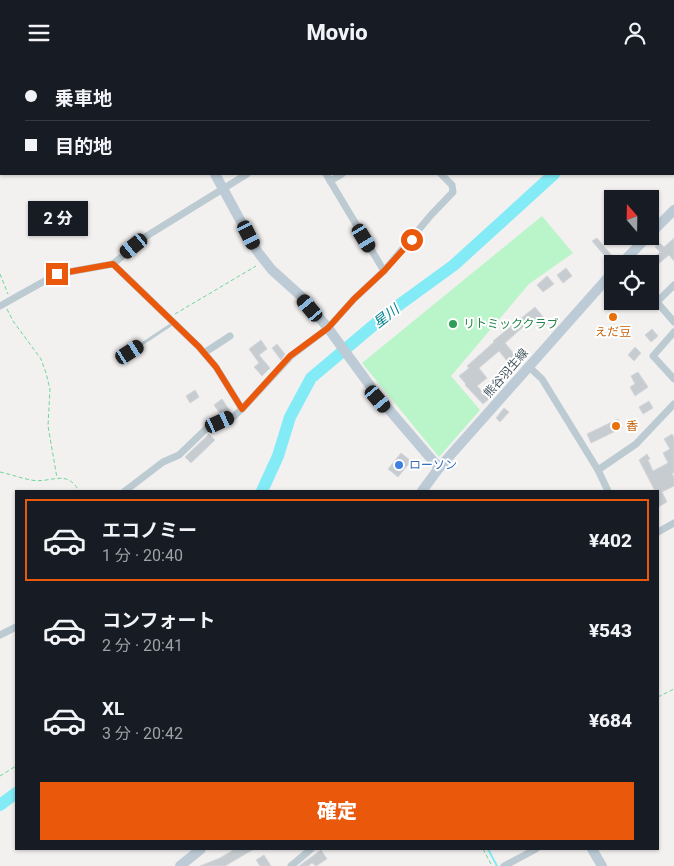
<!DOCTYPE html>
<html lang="ja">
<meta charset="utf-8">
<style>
:root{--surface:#171b24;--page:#20242c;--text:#f1f3f6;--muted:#9ea1a6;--line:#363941;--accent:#ea580c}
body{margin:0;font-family:Roboto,"Noto Sans JP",sans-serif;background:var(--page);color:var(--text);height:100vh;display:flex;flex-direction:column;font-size:19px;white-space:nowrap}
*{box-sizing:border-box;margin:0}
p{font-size:16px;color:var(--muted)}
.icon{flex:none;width:28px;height:28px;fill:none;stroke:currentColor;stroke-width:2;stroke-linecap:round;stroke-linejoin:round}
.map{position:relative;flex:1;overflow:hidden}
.details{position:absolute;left:15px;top:425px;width:644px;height:360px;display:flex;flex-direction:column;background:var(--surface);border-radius:0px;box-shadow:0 1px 4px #0004}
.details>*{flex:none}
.banner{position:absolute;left:0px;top:0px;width:675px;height:110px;box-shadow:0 1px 4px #0004;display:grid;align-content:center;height:110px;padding:0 25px;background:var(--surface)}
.needle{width:32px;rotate:340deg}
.fabs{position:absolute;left:604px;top:125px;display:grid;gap:10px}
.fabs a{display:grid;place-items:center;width:55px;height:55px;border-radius:0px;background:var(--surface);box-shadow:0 1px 4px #0004;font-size:25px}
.end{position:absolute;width:22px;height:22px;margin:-11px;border:6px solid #ea580c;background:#fff;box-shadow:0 0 0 2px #fff}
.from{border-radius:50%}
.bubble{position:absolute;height:35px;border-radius:0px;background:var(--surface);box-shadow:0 1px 4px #0004;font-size:16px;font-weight:800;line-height:35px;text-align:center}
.car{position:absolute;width:15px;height:30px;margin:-15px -8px;border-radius:6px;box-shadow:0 0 4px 1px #0007;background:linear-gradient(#222 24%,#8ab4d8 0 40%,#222 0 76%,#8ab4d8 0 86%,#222 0)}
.banner b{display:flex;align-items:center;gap:18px;height:48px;font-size:19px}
.banner b+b{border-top:1px solid var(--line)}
.banner i{width:12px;height:12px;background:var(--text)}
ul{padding:9px 0 0;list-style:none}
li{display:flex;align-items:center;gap:15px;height:82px;margin:0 10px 8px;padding:0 15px;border:2px solid transparent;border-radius:0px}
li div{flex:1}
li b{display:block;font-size:19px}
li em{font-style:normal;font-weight:800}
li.active{border-color:var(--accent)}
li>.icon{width:45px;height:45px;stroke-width:1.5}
.primary-button{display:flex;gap:10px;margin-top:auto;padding:10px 25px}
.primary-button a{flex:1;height:58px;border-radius:0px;background:var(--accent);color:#fff;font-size:20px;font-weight:800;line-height:58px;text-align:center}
header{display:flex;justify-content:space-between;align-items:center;height:65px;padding:0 25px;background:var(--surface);font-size:22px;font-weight:800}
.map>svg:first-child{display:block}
.green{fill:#baf5ca}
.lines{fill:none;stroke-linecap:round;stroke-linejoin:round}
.stream{stroke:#83ebf6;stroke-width:2}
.river{stroke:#83ebf6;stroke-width:12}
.building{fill:#c7ccd0;stroke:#d3d7dc}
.path{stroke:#6ed798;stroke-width:1;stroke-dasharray:4 2.5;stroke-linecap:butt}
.lane{stroke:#bccad1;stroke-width:3}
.street{stroke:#bccad1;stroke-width:7}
.secondary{stroke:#bccbd6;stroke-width:10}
.route{stroke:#ea580c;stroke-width:6}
.food-dot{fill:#e8710a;stroke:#fff;stroke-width:2}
.leisure-dot{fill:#2e9e5b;stroke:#fff;stroke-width:2}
.shop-dot{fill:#3f7fe0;stroke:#fff;stroke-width:2}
.labels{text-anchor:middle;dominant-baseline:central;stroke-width:4;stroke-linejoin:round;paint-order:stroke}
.leisure-label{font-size:12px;fill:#27864d;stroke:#fff;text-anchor:start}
.food-label{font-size:12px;fill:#c56008;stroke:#fff}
.street-label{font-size:12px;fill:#465760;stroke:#fff}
.shop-label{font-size:12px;fill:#366cbe;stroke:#fff;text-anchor:start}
.water-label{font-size:14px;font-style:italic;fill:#04818f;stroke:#fff}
</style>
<header><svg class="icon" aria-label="menu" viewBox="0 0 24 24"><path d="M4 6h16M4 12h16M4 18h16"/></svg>Movio<svg class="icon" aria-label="person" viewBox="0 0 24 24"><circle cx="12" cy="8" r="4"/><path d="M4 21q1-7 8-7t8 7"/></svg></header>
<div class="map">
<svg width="674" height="801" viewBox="0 0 674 801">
<rect width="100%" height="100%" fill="#f3f0f0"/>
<polygon class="green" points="542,151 573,188 529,219 451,311 480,345 439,392 362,298"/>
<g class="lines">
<g class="stream">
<polyline points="483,0 485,1"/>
<polyline points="488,784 497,801"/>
</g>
<g class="river">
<polyline points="637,1 638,0"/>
<polyline points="262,426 278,391 290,352 311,313 388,248 454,200 554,109"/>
<polyline points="0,740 16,728"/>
</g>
</g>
<g class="building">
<polygon points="597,173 614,193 610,197 592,176"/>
<polygon points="674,173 674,196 669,190 656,201 654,199 647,199 660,187 655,182 660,178 664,182"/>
<polygon points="566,203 572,211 563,218 557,210"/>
<polygon points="547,211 554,219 543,227 537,220"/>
<polygon points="535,242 548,258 540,264 532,254 505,278 515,290 507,296 499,286 479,303 487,313 477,321 489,334 483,339 465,320 466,319 459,311 469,303 467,301 494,277 493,276"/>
<polygon points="652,264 658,271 651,277 645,270"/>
<polygon points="261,275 267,284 259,290 270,303 262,311 254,302 259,298 249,284"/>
<polygon points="277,279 285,289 281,295 272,283"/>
<polygon points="635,282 641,288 634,296 628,290"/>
<polygon points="638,307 648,322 635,331 630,322 635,319 631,311"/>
<polygon points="195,325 199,332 190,338 186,331"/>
<polygon points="222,334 230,346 222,351 214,340"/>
<polygon points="649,336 653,343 643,349 639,342"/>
<polygon points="504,343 509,347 500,357 496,353"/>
<polygon points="618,354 622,363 591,378 587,369"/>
<polygon points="209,369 215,375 191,398 185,392"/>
<polygon points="672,369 674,372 674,408 672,408 674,413 674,421 662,427 667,437 658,442 658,426 655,426 639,395 647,389 650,394 648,395 653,406 668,398 663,388 670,384 664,374"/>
<polygon points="401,388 411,396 398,412 388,404"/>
<polygon points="235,784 254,784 225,801 200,801 220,793"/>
<polygon points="321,785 327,794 316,801 312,798 308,801 299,801"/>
<polygon points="264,790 271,801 260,801 256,795"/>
</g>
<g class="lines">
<g class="path">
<polyline points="0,209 8,229"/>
<polyline points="7,244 13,256 41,294 46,308 50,324 48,361 57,413"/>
<polyline points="175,249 256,201"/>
<path d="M0 407C10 409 20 413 31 415 51 419 66 403 79 426"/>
<polyline points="658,632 674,624"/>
<polyline points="0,711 16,701"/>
<polyline points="483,784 492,801"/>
</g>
<g class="lane">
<polyline points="646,236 654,241 657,238"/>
<polyline points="130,287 175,257"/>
</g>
<g class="street">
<polyline points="344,0 345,1"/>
<polyline points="195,1 197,0"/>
<polyline points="493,1 494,0"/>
<polyline points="326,109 384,206"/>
<polyline points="330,116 342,109"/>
<polyline points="113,199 199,282 216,302 242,344"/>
<polyline points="674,220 657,237 674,257"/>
<polyline points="0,241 57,209 113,199 145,172 247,109"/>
<polyline points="674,267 653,291 674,314"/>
<polyline points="204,288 230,271"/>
<polyline points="528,301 542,314 598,405 608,426"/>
<polyline points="598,405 636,379 674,339"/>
<polyline points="125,426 163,397 179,390 207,363 233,352 242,344 291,291 328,263 354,234 384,206 431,150 453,127 452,120 441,109"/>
<polyline points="658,467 674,458"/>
<polyline points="0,570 16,562"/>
<polyline points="291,801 311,784"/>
<polyline points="504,801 536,784"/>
</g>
<g class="secondary">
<polyline points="156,0 157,1"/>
<polyline points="215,109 257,186 272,205 302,232 328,263 379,333 439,403"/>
<polyline points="650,169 674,145"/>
<polyline points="621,199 648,171"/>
<polyline points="422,426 439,403 612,208"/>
<polyline points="592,784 602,801"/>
<polyline points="180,801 201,784"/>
</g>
</g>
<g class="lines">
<polyline class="route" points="57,209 113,199 199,282 216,302 242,344 290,291 328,263 354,234 384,206 412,175"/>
</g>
<g class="food-dot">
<circle cx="613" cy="252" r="5"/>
<circle cx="616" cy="361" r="5"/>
</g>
<circle class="leisure-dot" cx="453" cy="259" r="5"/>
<circle class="shop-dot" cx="399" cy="400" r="5"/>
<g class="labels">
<g class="leisure-label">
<text x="463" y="259">リトミッククラブ</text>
</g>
<g class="food-label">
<text x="613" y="267">えだ豆</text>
<text x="626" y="361" text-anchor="start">香</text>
</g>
<g class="street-label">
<text transform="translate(506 308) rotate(-49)">熊谷羽生線</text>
</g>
<g class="shop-label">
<text x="409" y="400">ローソン</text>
</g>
<g class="water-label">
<text transform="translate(386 251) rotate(-38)">星川</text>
</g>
</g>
</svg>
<div class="fabs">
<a><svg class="needle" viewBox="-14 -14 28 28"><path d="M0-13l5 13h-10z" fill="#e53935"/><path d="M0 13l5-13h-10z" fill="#9ea1a6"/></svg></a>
<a><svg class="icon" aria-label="locate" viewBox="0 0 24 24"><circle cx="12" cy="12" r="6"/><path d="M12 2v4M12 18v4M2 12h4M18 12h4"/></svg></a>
</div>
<i class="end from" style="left:412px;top:175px"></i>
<i class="end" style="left:57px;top:209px"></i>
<div class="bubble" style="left:28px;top:136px;width:60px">2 分</div>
<i class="car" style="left:249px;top:170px;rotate:153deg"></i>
<i class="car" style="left:364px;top:173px;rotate:149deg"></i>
<i class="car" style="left:134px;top:181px;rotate:231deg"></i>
<i class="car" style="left:310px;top:243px;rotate:320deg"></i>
<i class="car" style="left:130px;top:287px;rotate:57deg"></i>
<i class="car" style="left:378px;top:334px;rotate:140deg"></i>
<i class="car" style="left:220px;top:357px;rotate:65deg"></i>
<div class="banner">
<b><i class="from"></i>乗車地</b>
<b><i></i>目的地</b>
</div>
<section class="details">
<ul>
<li class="active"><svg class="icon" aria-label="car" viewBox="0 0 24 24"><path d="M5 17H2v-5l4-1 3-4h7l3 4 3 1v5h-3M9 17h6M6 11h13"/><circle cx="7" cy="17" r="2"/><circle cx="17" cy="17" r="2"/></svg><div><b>エコノミー</b><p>1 分 · 20:40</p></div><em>¥402</em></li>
<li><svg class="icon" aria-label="car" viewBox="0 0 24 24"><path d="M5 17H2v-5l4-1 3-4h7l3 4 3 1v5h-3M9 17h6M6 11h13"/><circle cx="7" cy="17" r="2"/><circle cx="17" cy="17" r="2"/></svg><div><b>コンフォート</b><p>2 分 · 20:41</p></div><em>¥543</em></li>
<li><svg class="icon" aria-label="car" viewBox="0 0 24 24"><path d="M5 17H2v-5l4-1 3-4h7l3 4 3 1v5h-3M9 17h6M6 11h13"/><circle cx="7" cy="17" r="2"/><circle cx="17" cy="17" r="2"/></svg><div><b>XL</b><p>3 分 · 20:42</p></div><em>¥684</em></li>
</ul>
<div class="primary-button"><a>確定</a></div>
</section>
</div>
